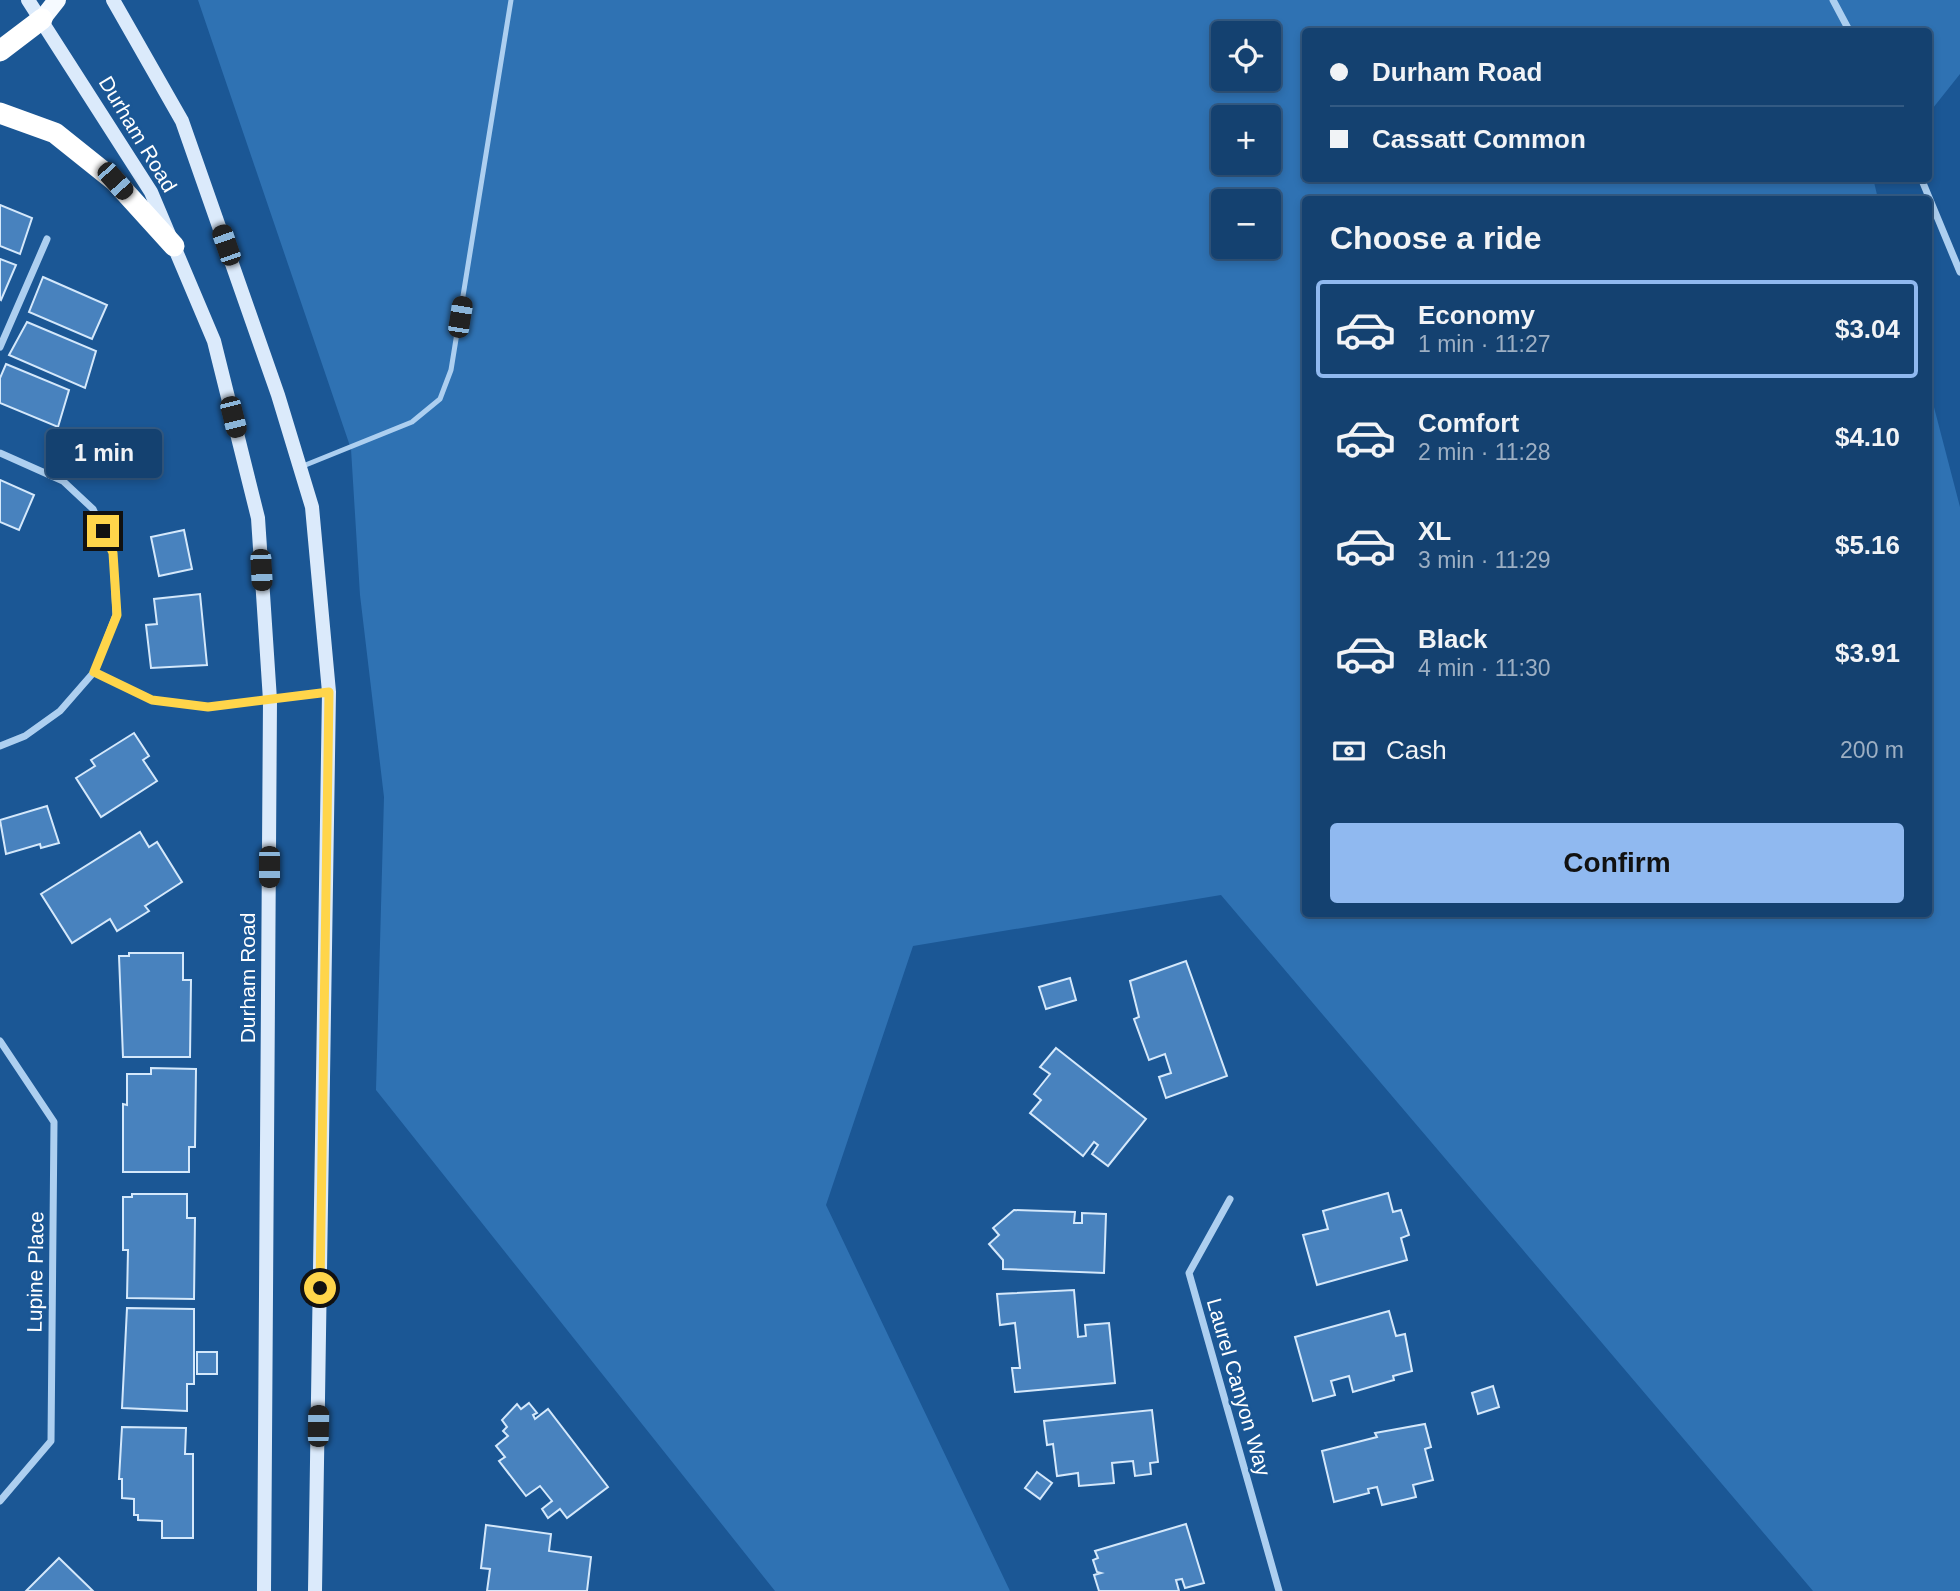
<!DOCTYPE html>
<meta charset="utf-8">
<style>
:root{--surface:#144170;--page:#214c78;--text:#f1f3f6;--muted:#9dafc3;--line:#335a83;--accent:#90b9f0}
body{margin:0;font-family:Arial,sans-serif;background:var(--page);color:var(--text);height:100vh;display:flex;flex-direction:column;font-size:26px;white-space:nowrap}
*{box-sizing:border-box;margin:0}
p{font-size:23px;color:var(--muted)}
.icon{flex:none;width:38px;height:38px;fill:none;stroke:currentColor;stroke-width:2;stroke-linecap:round;stroke-linejoin:round}
.map{position:relative;flex:1;overflow:hidden}
.side{position:absolute;left:1302px;top:196px;width:630px;height:721px;display:flex;flex-direction:column;background:var(--surface);border-radius:7px;box-shadow:0 4px 10px #0003,0 0 0 2px var(--line)}
.side>*{flex:none}
.top-card{position:absolute;left:1302px;top:28px;width:630px;height:154px;border-radius:7px;box-shadow:0 4px 10px #0003,0 0 0 2px var(--line);display:grid;align-content:center;height:154px;padding:0 28px;background:var(--surface)}
.controls{position:absolute;left:1211px;top:21px;display:grid;gap:14px}
.controls a{display:grid;place-items:center;width:70px;height:70px;border-radius:7px;background:var(--surface);box-shadow:0 4px 10px #0003,0 0 0 2px var(--line);font-size:35px}
.end{position:absolute;width:32px;height:32px;margin:-16px;border:9px solid #ffd54a;background:#111;box-shadow:0 0 0 4px #111}
.from{border-radius:50%}
.bubble{position:absolute;height:49px;border-radius:7px;background:var(--surface);box-shadow:0 4px 10px #0003,0 0 0 2px var(--line);font-size:23px;font-weight:700;line-height:49px;text-align:center}
.car{position:absolute;width:21px;height:42px;margin:-21px -10px;border-radius:9px;box-shadow:0 0 5px 2px #0007;background:linear-gradient(#222 24%,#8ab4d8 0 40%,#222 0 76%,#8ab4d8 0 86%,#222 0)}
.top-card b{display:flex;align-items:center;gap:24px;height:66px;font-size:26px}
.top-card b+b{border-top:2px solid var(--line)}
.top-card i{width:18px;height:18px;background:var(--text)}
ul{padding:0;list-style:none}
li{display:flex;align-items:center;gap:21px;height:98px;margin:0 14px 10px;padding:0 14px;border:4px solid transparent;border-radius:7px}
li div{flex:1}
li b{display:block;font-size:26px}
li em{font-style:normal;font-weight:700}
li.on{border-color:var(--accent)}
li>.icon{width:63px;height:63px;stroke-width:1.5}
h2{padding:0 28px;font-size:32px;line-height:84px}
.pay{display:flex;align-items:center;gap:18px;height:77px;padding:0 28px;font-size:26px}
.pay p{margin-inline-start:auto}
.cta{display:flex;gap:14px;margin-top:auto;padding:14px 28px}
.cta a{flex:1;height:80px;border-radius:7px;background:var(--accent);color:#111;font-size:28px;font-weight:700;line-height:80px;text-align:center}
.map>svg:first-child{display:block}
.green{fill:#2f72b3;fill-rule:evenodd}
.building{fill:#4882be;stroke:#d4e8fb;stroke-width:2}
.lines{fill:none;stroke-linecap:round;stroke-linejoin:round}
.service{stroke:#adcff0;stroke-width:5}
.minor{stroke:#adcff0;stroke-width:7}
.secondary{stroke:#dbeafb;stroke-width:14}
.primary{stroke:#f6faff;stroke-width:18}
.motorway{stroke:#fff;stroke-width:21}
.route{stroke:#ffd54a;stroke-width:9}
.labels{text-anchor:middle;dominant-baseline:central;stroke-width:5;stroke-linejoin:round;paint-order:stroke}
.street-label{font-size:21px;fill:#fff;stroke:#1b5795}
</style>
<div class="map">
<svg width="1960" height="1591" viewBox="0 0 1960 1591">
<rect width="100%" height="100%" fill="#1b5795"/>
<path class="green" d="M198 0H1960V74L1929 113 1928 32H1306V178H1876L1874 182 1878 199 1306 200V914H1928L1929 388 1960 507V1591H1813L1221 895 913 946 826 1205 1010 1591H775L376 1090 384 797 360 595 351 449ZM1223 33H1269V79H1223ZM1223 117H1269V163H1223ZM1223 201H1269V247H1223Z"/>
<g class="building">
<polygon points="0,205 32,218 20,254 0,246"/>
<polygon points="0,259 16,265 1,300 0,299"/>
<polygon points="43,277 107,305 92,339 29,312"/>
<polygon points="27,322 96,351 85,388 9,355"/>
<polygon points="6,364 69,390 58,427 0,403 0,378"/>
<polygon points="0,480 34,495 19,530 0,522"/>
<polygon points="184,530 192,569 159,576 151,537"/>
<polygon points="200,594 207,665 151,668 146,625 157,624 154,599"/>
<polygon points="134,733 149,756 143,760 157,781 101,817 76,778 95,766 91,760"/>
<polygon points="47,806 59,843 41,848 40,844 6,854 0,820"/>
<polygon points="140,832 149,847 157,842 182,882 145,906 149,911 117,931 110,919 72,943 41,894"/>
<polygon points="129,953 183,953 183,980 191,980 190,1057 123,1057 119,956 129,956"/>
<polygon points="1186,961 1227,1076 1166,1098 1159,1077 1171,1073 1165,1054 1149,1060 1134,1019 1139,1017 1130,981"/>
<polygon points="1070,978 1076,1000 1046,1009 1039,987"/>
<polygon points="1056,1048 1146,1119 1108,1166 1092,1154 1098,1145 1094,1142 1083,1156 1030,1113 1041,1100 1034,1094 1050,1074 1040,1067"/>
<polygon points="151,1068 196,1069 195,1147 189,1147 189,1172 123,1172 123,1104 127,1105 127,1074 151,1074"/>
<polygon points="1388,1193 1393,1212 1401,1210 1409,1235 1401,1238 1407,1260 1317,1285 1303,1235 1328,1229 1323,1211"/>
<polygon points="132,1194 187,1194 187,1218 195,1218 194,1299 127,1298 128,1250 123,1250 123,1197 132,1197"/>
<polygon points="1014,1210 1075,1212 1074,1223 1082,1223 1082,1213 1106,1214 1104,1273 1003,1269 1003,1260 989,1244 999,1235 993,1228"/>
<polygon points="1074,1290 1078,1337 1086,1336 1085,1325 1109,1323 1115,1383 1015,1392 1012,1368 1020,1368 1015,1323 1000,1325 997,1294"/>
<polygon points="127,1308 194,1309 194,1384 187,1384 187,1411 122,1408"/>
<polygon points="1389,1311 1396,1336 1405,1334 1412,1371 1393,1376 1394,1380 1353,1392 1349,1376 1331,1381 1335,1395 1313,1401 1295,1337"/>
<rect x="197" y="1352" width="20" height="22"/>
<polygon points="1493,1386 1499,1407 1478,1414 1472,1393"/>
<polygon points="529,1403 537,1413 533,1415 535,1419 548,1409 608,1487 567,1518 560,1509 548,1518 542,1509 552,1501 540,1486 526,1496 499,1461 505,1457 496,1446 508,1436 503,1431 507,1427 502,1420 517,1404 521,1409"/>
<polygon points="1152,1410 1158,1462 1150,1463 1151,1474 1135,1476 1133,1461 1112,1463 1114,1483 1079,1486 1078,1473 1057,1476 1053,1444 1047,1445 1044,1421"/>
<polygon points="1425,1424 1431,1447 1425,1449 1433,1480 1413,1485 1416,1497 1382,1505 1377,1487 1368,1489 1369,1493 1334,1502 1322,1451 1377,1437 1375,1433"/>
<polygon points="122,1427 186,1428 185,1454 193,1454 193,1538 162,1538 162,1521 138,1520 138,1515 134,1515 134,1499 122,1498 122,1479 119,1479"/>
<polygon points="1037,1472 1052,1483 1040,1499 1025,1488"/>
<polygon points="1186,1524 1204,1583 1185,1588 1182,1579 1176,1580 1179,1591 1099,1591 1094,1575 1101,1573 1097,1572 1093,1560 1098,1558 1095,1551"/>
<polygon points="486,1525 551,1534 549,1551 591,1557 587,1591 487,1591 490,1569 481,1568"/>
<polygon points="59,1558 93,1591 26,1591"/>
</g>
<g class="lines">
<polyline class="service" points="303,466 412,422 440,399 451,370 511,0"/>
<g class="minor">
<polyline points="1833,0 1850,32"/>
<polyline points="1921,178 1960,272"/>
<polyline points="0,347 47,239"/>
<polyline points="0,453 63,481 93,509 113,553 116,615 94,672 60,711 25,736 0,746"/>
<polyline points="94,672 152,700 208,707 328,692"/>
<polyline points="0,1041 54,1122 51,1441 0,1501"/>
<polyline points="1230,1199 1189,1273 1279,1591"/>
</g>
<g class="secondary">
<polyline points="28,0 151,192 214,341 258,518 270,700 264,1591"/>
<polyline points="113,0 182,121 278,395 312,507 329,692 315,1591"/>
</g>
<polyline class="primary" points="42,19 57,0"/>
<g class="motorway">
<polyline points="0,51 42,19"/>
<polyline points="0,113 55,133 115,181 174,246"/>
</g>
</g>
<g class="lines">
<polyline class="route" points="103,531 113,553 117,615 94,672 152,700 208,707 329,692 320,1288"/>
</g>
<g class="labels">
<g class="street-label">
<text transform="translate(138 134) rotate(59)">Durham Road</text>
<text transform="translate(247 978) rotate(-90)">Durham Road</text>
<text transform="translate(35 1272) rotate(-89)">Lupine Place</text>
<text transform="translate(1239 1387) rotate(74)">Laurel Canyon Way</text>
</g>
</g>
</svg>
<div class="controls">
<a><svg class="icon" aria-label="locate" viewBox="0 0 24 24"><circle cx="12" cy="12" r="6"/><path d="M12 2v4M12 18v4M2 12h4M18 12h4"/></svg></a>
<a>+</a>
<a>−</a>
</div>
<i class="end from" style="left:320px;top:1288px"></i>
<i class="end" style="left:103px;top:531px"></i>
<div class="bubble" style="left:46px;top:429px;width:116px">1 min</div>
<i class="car" style="left:115px;top:181px;rotate:138deg"></i>
<i class="car" style="left:226px;top:245px;rotate:341deg"></i>
<i class="car" style="left:460px;top:317px;rotate:9deg"></i>
<i class="car" style="left:233px;top:417px;rotate:166deg"></i>
<i class="car" style="left:261px;top:570px;rotate:177deg"></i>
<i class="car" style="left:269px;top:867px;rotate:180deg"></i>
<i class="car" style="left:318px;top:1426px;rotate:1deg"></i>
<div class="top-card">
<b><i class="from"></i>Durham Road</b>
<b><i></i>Cassatt Common</b>
</div>
<section class="side">
<h2>Choose a ride</h2>
<ul>
<li class="on"><svg class="icon" aria-label="car" viewBox="0 0 24 24"><path d="M5 17H2v-5l4-1 3-4h7l3 4 3 1v5h-3M9 17h6M6 11h13"/><circle cx="7" cy="17" r="2"/><circle cx="17" cy="17" r="2"/></svg><div><b>Economy</b><p>1 min · 11:27</p></div><em>$3.04</em></li>
<li><svg class="icon" aria-label="car" viewBox="0 0 24 24"><path d="M5 17H2v-5l4-1 3-4h7l3 4 3 1v5h-3M9 17h6M6 11h13"/><circle cx="7" cy="17" r="2"/><circle cx="17" cy="17" r="2"/></svg><div><b>Comfort</b><p>2 min · 11:28</p></div><em>$4.10</em></li>
<li><svg class="icon" aria-label="car" viewBox="0 0 24 24"><path d="M5 17H2v-5l4-1 3-4h7l3 4 3 1v5h-3M9 17h6M6 11h13"/><circle cx="7" cy="17" r="2"/><circle cx="17" cy="17" r="2"/></svg><div><b>XL</b><p>3 min · 11:29</p></div><em>$5.16</em></li>
<li><svg class="icon" aria-label="car" viewBox="0 0 24 24"><path d="M5 17H2v-5l4-1 3-4h7l3 4 3 1v5h-3M9 17h6M6 11h13"/><circle cx="7" cy="17" r="2"/><circle cx="17" cy="17" r="2"/></svg><div><b>Black</b><p>4 min · 11:30</p></div><em>$3.91</em></li>
</ul>
<div class="pay"><svg class="icon" aria-label="cash" viewBox="0 0 24 24"><path d="M3 7h18v10H3z"/><circle cx="12" cy="12" r="2"/></svg>Cash<p>200 m</p></div>
<div class="cta"><a>Confirm</a></div>
</section>
</div>
